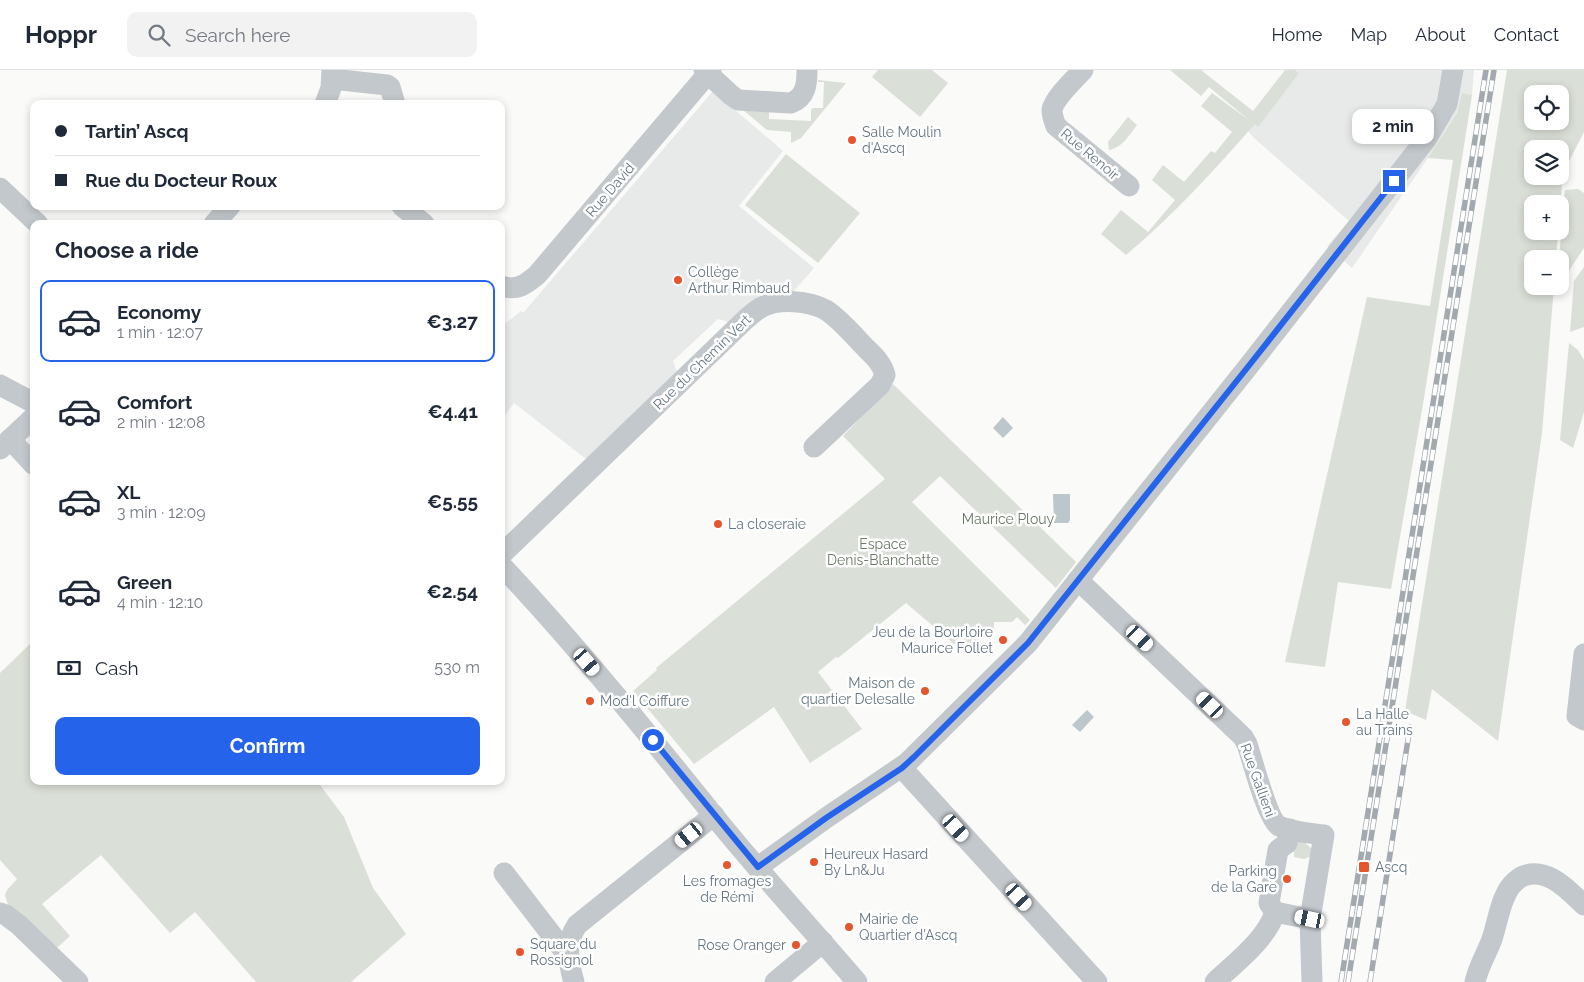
<!DOCTYPE html>
<meta charset="utf-8">
<style>
:root{--surface:#fff;--page:#f2f2f3;--text:#1f2937;--muted:#747a83;--line:#e0e1e3;--accent:#2563eb}
body{margin:0;font-family:Raleway,sans-serif;background:var(--page);color:var(--text);height:100vh;display:flex;flex-direction:column;font-size:19px;white-space:nowrap}
*{box-sizing:border-box;margin:0}
p{font-size:16px;color:var(--muted)}
.icon{flex:none;width:28px;height:28px;fill:none;stroke:currentColor;stroke-width:2;stroke-linecap:round;stroke-linejoin:round}
.map{position:relative;flex:1;overflow:hidden}
.side{position:absolute;left:30px;top:150px;width:475px;height:565px;display:flex;flex-direction:column;background:var(--surface);border-radius:10px;box-shadow:0 2px 8px #0003}
.side>*{flex:none}
.top-card{position:absolute;left:30px;top:30px;width:475px;height:110px;border-radius:10px;box-shadow:0 2px 8px #0003;display:grid;align-content:center;height:110px;padding:0 25px;background:var(--surface)}
.controls{position:absolute;left:1524px;top:15px;display:grid;gap:10px}
.controls a{display:grid;place-items:center;width:45px;height:45px;border-radius:10px;background:var(--surface);box-shadow:0 2px 8px #0003;font-size:25px}
.end{position:absolute;width:22px;height:22px;margin:-11px;border:6px solid #2563eb;background:#fff;box-shadow:0 0 0 2px #fff}
.from{border-radius:50%}
.bubble{position:absolute;height:35px;border-radius:10px;background:var(--surface);box-shadow:0 2px 8px #0003;font-size:16px;font-weight:700;line-height:35px;text-align:center}
.car{position:absolute;width:15px;height:30px;margin:-15px -8px;border-radius:6px;box-shadow:0 0 4px 1px #0007;background:linear-gradient(#fff 24%,#345 0 40%,#fff 0 76%,#345 0 86%,#fff 0)}
.top-card b{display:flex;align-items:center;gap:18px;height:48px;font-size:19px}
.top-card b+b{border-top:1px solid var(--line)}
.top-card i{width:12px;height:12px;background:var(--text)}
ul{padding:0;list-style:none}
li{display:flex;align-items:center;gap:15px;height:82px;margin:0 10px 8px;padding:0 15px;border:2px solid transparent;border-radius:10px}
li div{flex:1}
li b{display:block;font-size:19px}
li em{font-style:normal;font-weight:700}
li.current{border-color:var(--accent)}
li>.icon{width:45px;height:45px;stroke-width:1.5}
h2{padding:0 25px;font-size:22px;line-height:60px}
.pay{display:flex;align-items:center;gap:12px;height:55px;padding:0 25px;font-size:19px}
.pay p{margin-inline-start:auto}
.button{display:flex;gap:10px;margin-top:auto;padding:10px 25px}
.button a{flex:1;height:58px;border-radius:10px;background:var(--accent);color:#fff;font-size:20px;font-weight:700;line-height:58px;text-align:center}
header{display:flex;align-items:center;gap:30px;box-sizing:border-box;height:70px;padding:0 25px;background:var(--surface);border-bottom:1px solid var(--line)}
header strong{font-size:24px}
nav{display:flex;gap:28px;margin-inline-start:auto;font-size:18px}
.search{width:350px;height:45px;background:var(--page);display:flex;align-items:center;gap:12px;box-sizing:border-box;padding:0 18px;border-radius:10px;color:var(--muted);font-size:19px}
.map>svg:first-child{display:block}
.built{fill:#e8e9e9}
.green{fill:#dadfd7;fill-rule:evenodd}
.water{fill:#bbc7cb}
.lines{fill:none;stroke-linecap:round;stroke-linejoin:round}
.minor{stroke:#c3c8cc;stroke-width:21}
.rail-casing{stroke:#a2aab0;stroke-width:5.5}
.rail{stroke:#fff;stroke-width:4;stroke-dasharray:11;stroke-linecap:butt}
.route{stroke:#2563eb;stroke-width:6}
.poi-dot{fill:#e4572e;stroke:#fff;stroke-width:2}
.labels{text-anchor:middle;dominant-baseline:central;stroke-width:5;stroke-linejoin:round;paint-order:stroke}
.poi-label{font-size:14px;fill:#657683;stroke:#fff;text-anchor:start}
.street-label{font-size:14px;fill:#657683;stroke:#fff}
.park-label{font-size:14px;fill:#687a64;stroke:#fff}
</style>
<header>
<strong>Hoppr</strong>
<div class="search"><svg class="icon" aria-label="search" viewBox="0 0 24 24"><circle cx="10" cy="10" r="6"/><path d="M15 15l6 6"/></svg>Search here</div>
<nav><a>Home</a><a>Map</a><a>About</a><a>Contact</a></nav>
</header>
<div class="map">
<svg width="1584" height="912" viewBox="0 0 1584 912">
<rect width="100%" height="100%" fill="#fafaf8"/>
<g class="built">
<polygon points="1287,0 1474,0 1472,25 1462,24 1457,43 1428,88 1352,198 1327,176 1349,151 1255,69 1245,58"/>
<polygon points="713,21 783,81 739,136 814,198 793,222 729,252 718,249 673,291 677,302 586,389 514,333 501,351 501,257 521,241 523,243"/>
</g>
<g class="green">
<polygon points="878,0 932,0 948,13 920,47 872,7"/>
<path d="M1170 0H1201L1253 41 1285 0H1294L1299 3 1258 57 1255 54C1214 100 1173 146 1126 185L1101 164 1121 140 1148 162 1175 130 1152 110 1163 95 1184 112 1211 81 1215 83 1232 62 1201 36 1212 23 1250 51 1209 17 1201 26Z"/>
<path d="M1507 0H1584V62L1563 103 1560 136V134H1532V161H1558L1556 189H1532V216H1554L1542 363 1498 671 1432 619 1426 650 1405 641ZM1532 24H1560V51H1532ZM1532 79H1560V106H1532Z"/>
<polygon points="818,10 846,13 801,68 791,73 791,62 767,60 737,35 769,39 769,49 811,51 811,40 813,38 823,38 824,12 818,12"/>
<polygon points="1462,23 1472,25 1424,328 1391,519 1338,512 1325,597 1285,592 1367,227 1430,236 1453,90 1428,88 1457,43"/>
<path d="M1128 47 1137 55C1130 64 1122 78 1109 80L1108 72Z"/>
<polygon points="786,84 860,143 818,193 745,135"/>
<polygon points="1578,119 1584,123 1584,178 1564,208 1560,208 1559,189 1565,120"/>
<polygon points="1584,197 1584,257 1570,262 1574,211"/>
<polygon points="1569,273 1578,280 1584,290 1584,342 1573,378 1560,370"/>
<polygon points="893,314 1076,492 1056,518 940,406 912,432 1030,550 1025,555 1017,547 1012,552 994,552 994,558 986,558 986,562 976,574 976,579 968,586 906,533 838,588 836,587 818,602 862,659 810,693 774,637 694,694 633,621 657,600 656,598 885,409 843,366"/>
<polygon points="34,570 34,711 317,711 344,747 373,818 406,864 351,912 256,912 195,842 170,863 101,785 42,834 70,866 59,876 51,880 9,838 5,825 7,820 17,809 0,790 0,603"/>
<polygon points="1303,771 1311,778 1312,786 1304,789 1294,787 1294,782 1283,780 1294,772"/>
</g>
<g class="water">
<polygon points="1003,347 1013,358 1003,368 993,358"/>
<polygon points="1053,424 1070,424 1070,450 1068,453 1054,453"/>
<polygon points="1087,640 1094,647 1080,662 1072,655"/>
</g>
<g class="lines">
<g class="minor">
<path d="M704 0 731 25 738 30 791 33C806 27 807 14 807 0"/>
<path d="M1083 0C1075 9 1054 28 1052 40 1052 45 1054 51 1056 56L1129 116"/>
<polyline points="332,9 387,15 390,17 395,34"/>
<polyline points="325,34 331,18 332,0"/>
<polyline points="0,118 38,154"/>
<polyline points="402,136 424,154"/>
<polyline points="214,154 230,136"/>
<path d="M501 216C517 221 525 215 537 205L711 0"/>
<polyline points="0,315 34,333"/>
<polyline points="10,369 34,395"/>
<polyline points="0,379 34,347"/>
<path d="M501 485 746 249C751 245 756 240 762 237 779 228 809 231 826 240 838 248 850 261 860 272 869 282 882 291 885 305L880 315 814 377"/>
<path d="M501 495C576 575 645 660 714 746 760 803 809 856 857 912"/>
<path d="M1078 510 1243 667 1247 674C1252 689 1268 750 1279 756 1292 762 1310 763 1324 765L1310 849 1312 912"/>
<polyline points="1584,584 1577,646 1584,650"/>
<polyline points="902,698 1097,912"/>
<polyline points="1290,759 1287,773 1278,780 1269,833 1275,842 1310,849"/>
<polyline points="758,797 826,748 907,693 1028,573 1251,293 1427,68 1447,34 1453,0"/>
<polyline points="504,803 568,886"/>
<polyline points="0,843 6,845 19,855 78,912"/>
<path d="M574 912C568 892 565 873 577 855L714 745"/>
<polyline points="775,912 823,872"/>
<path d="M1215 912C1235 893 1267 869 1275 842"/>
<path d="M1475 912C1478 897 1487 883 1492 869 1497 854 1499 838 1506 824 1509 817 1515 811 1521 807 1546 795 1568 820 1584 835"/>
</g>
<g class="rail-casing">
<g id="rail">
<polyline points="1341,912 1486,0"/>
<polyline points="1348,912 1494,0"/>
<polyline points="1370,912 1410,657"/>
</g>
</g>
<use href="#rail" class="rail"/>
</g>
<g class="lines">
<polyline class="route" points="653,670 758,797 826,748 902,698 914,687 1028,573 1251,293 1394,111"/>
</g>
<g class="poi-dot">
<circle cx="852" cy="70" r="5"/>
<circle cx="678" cy="210" r="5"/>
<circle cx="718" cy="454" r="5"/>
<circle cx="1003" cy="570" r="5"/>
<circle cx="925" cy="621" r="5"/>
<circle cx="590" cy="631" r="5"/>
<circle cx="1346" cy="652" r="5"/>
<circle cx="814" cy="792" r="5"/>
<circle cx="727" cy="795" r="5"/>
<rect x="1358" y="791" width="12" height="12" rx="2.5"/>
<circle cx="1287" cy="809" r="5"/>
<circle cx="849" cy="857" r="5"/>
<circle cx="796" cy="875" r="5"/>
<circle cx="520" cy="882" r="5"/>
</g>
<g class="labels">
<g class="poi-label">
<text x="862" y="62">Salle Moulin<tspan x="862" dy="16">d'Ascq</tspan></text>
<text x="688" y="202">Collège<tspan x="688" dy="16">Arthur Rimbaud</tspan></text>
<text x="728" y="454">La closeraie</text>
<text x="993" y="562" text-anchor="end">Jeu de la Bourloire<tspan x="993" dy="16">Maurice Follet</tspan></text>
<text x="915" y="613" text-anchor="end">Maison de<tspan x="915" dy="16">quartier Delesalle</tspan></text>
<text x="600" y="631">Mod'l Coiffure</text>
<text x="1356" y="644">La Halle<tspan x="1356" dy="16">au Trains</tspan></text>
<text x="824" y="784">Heureux Hasard<tspan x="824" dy="16">By Ln&amp;Ju</tspan></text>
<text x="1375" y="797">Ascq</text>
<text x="1277" y="801" text-anchor="end">Parking<tspan x="1277" dy="16">de la Gare</tspan></text>
<text x="727" y="811" text-anchor="middle">Les fromages<tspan x="727" dy="16">de Rémi</tspan></text>
<text x="859" y="849">Mairie de<tspan x="859" dy="16">Quartier d'Ascq</tspan></text>
<text x="530" y="874">Square du<tspan x="530" dy="16">Rossignol</tspan></text>
<text x="786" y="875" text-anchor="end">Rose Oranger</text>
</g>
<g class="street-label">
<text transform="translate(1090 84) rotate(40)">Rue Renoir</text>
<text transform="translate(610 120) rotate(-49)">Rue David</text>
<text transform="translate(702 292) rotate(-44)">Rue du Chemin Vert</text>
<text transform="translate(1258 710) rotate(70)">Rue Gallieni</text>
</g>
<g class="park-label">
<text x="1008" y="449">Maurice Plouy</text>
<text x="883" y="474">Espace<tspan x="883" dy="16">Denis-Blanchatte</tspan></text>
</g>
</g>
</svg>
<div class="controls">
<a><svg class="icon" aria-label="locate" viewBox="0 0 24 24"><circle cx="12" cy="12" r="6"/><path d="M12 2v4M12 18v4M2 12h4M18 12h4"/></svg></a>
<a><svg class="icon" aria-label="layers" viewBox="0 0 24 24"><path d="M12 4l9 5-9 5-9-5zM3 14l9 5 9-5"/></svg></a>
<a>+</a>
<a>−</a>
</div>
<i class="end from" style="left:653px;top:670px"></i>
<i class="end" style="left:1394px;top:111px"></i>
<div class="bubble" style="left:1352px;top:39px;width:82px">2 min</div>
<i class="car" style="left:1140px;top:568px;rotate:133deg"></i>
<i class="car" style="left:587px;top:592px;rotate:139deg"></i>
<i class="car" style="left:1210px;top:635px;rotate:314deg"></i>
<i class="car" style="left:956px;top:758px;rotate:138deg"></i>
<i class="car" style="left:689px;top:765px;rotate:231deg"></i>
<i class="car" style="left:1019px;top:827px;rotate:138deg"></i>
<i class="car" style="left:1310px;top:849px;rotate:282deg"></i>
<div class="top-card">
<b><i class="from"></i>Tartin’ Ascq</b>
<b><i></i>Rue du Docteur Roux</b>
</div>
<section class="side">
<h2>Choose a ride</h2>
<ul>
<li class="current"><svg class="icon" aria-label="car" viewBox="0 0 24 24"><path d="M5 17H2v-5l4-1 3-4h7l3 4 3 1v5h-3M9 17h6M6 11h13"/><circle cx="7" cy="17" r="2"/><circle cx="17" cy="17" r="2"/></svg><div><b>Economy</b><p>1 min · 12:07</p></div><em>€3.27</em></li>
<li><svg class="icon" aria-label="car" viewBox="0 0 24 24"><path d="M5 17H2v-5l4-1 3-4h7l3 4 3 1v5h-3M9 17h6M6 11h13"/><circle cx="7" cy="17" r="2"/><circle cx="17" cy="17" r="2"/></svg><div><b>Comfort</b><p>2 min · 12:08</p></div><em>€4.41</em></li>
<li><svg class="icon" aria-label="car" viewBox="0 0 24 24"><path d="M5 17H2v-5l4-1 3-4h7l3 4 3 1v5h-3M9 17h6M6 11h13"/><circle cx="7" cy="17" r="2"/><circle cx="17" cy="17" r="2"/></svg><div><b>XL</b><p>3 min · 12:09</p></div><em>€5.55</em></li>
<li><svg class="icon" aria-label="car" viewBox="0 0 24 24"><path d="M5 17H2v-5l4-1 3-4h7l3 4 3 1v5h-3M9 17h6M6 11h13"/><circle cx="7" cy="17" r="2"/><circle cx="17" cy="17" r="2"/></svg><div><b>Green</b><p>4 min · 12:10</p></div><em>€2.54</em></li>
</ul>
<div class="pay"><svg class="icon" aria-label="cash" viewBox="0 0 24 24"><path d="M3 7h18v10H3z"/><circle cx="12" cy="12" r="2"/></svg>Cash<p>530 m</p></div>
<div class="button"><a>Confirm</a></div>
</section>
</div>
